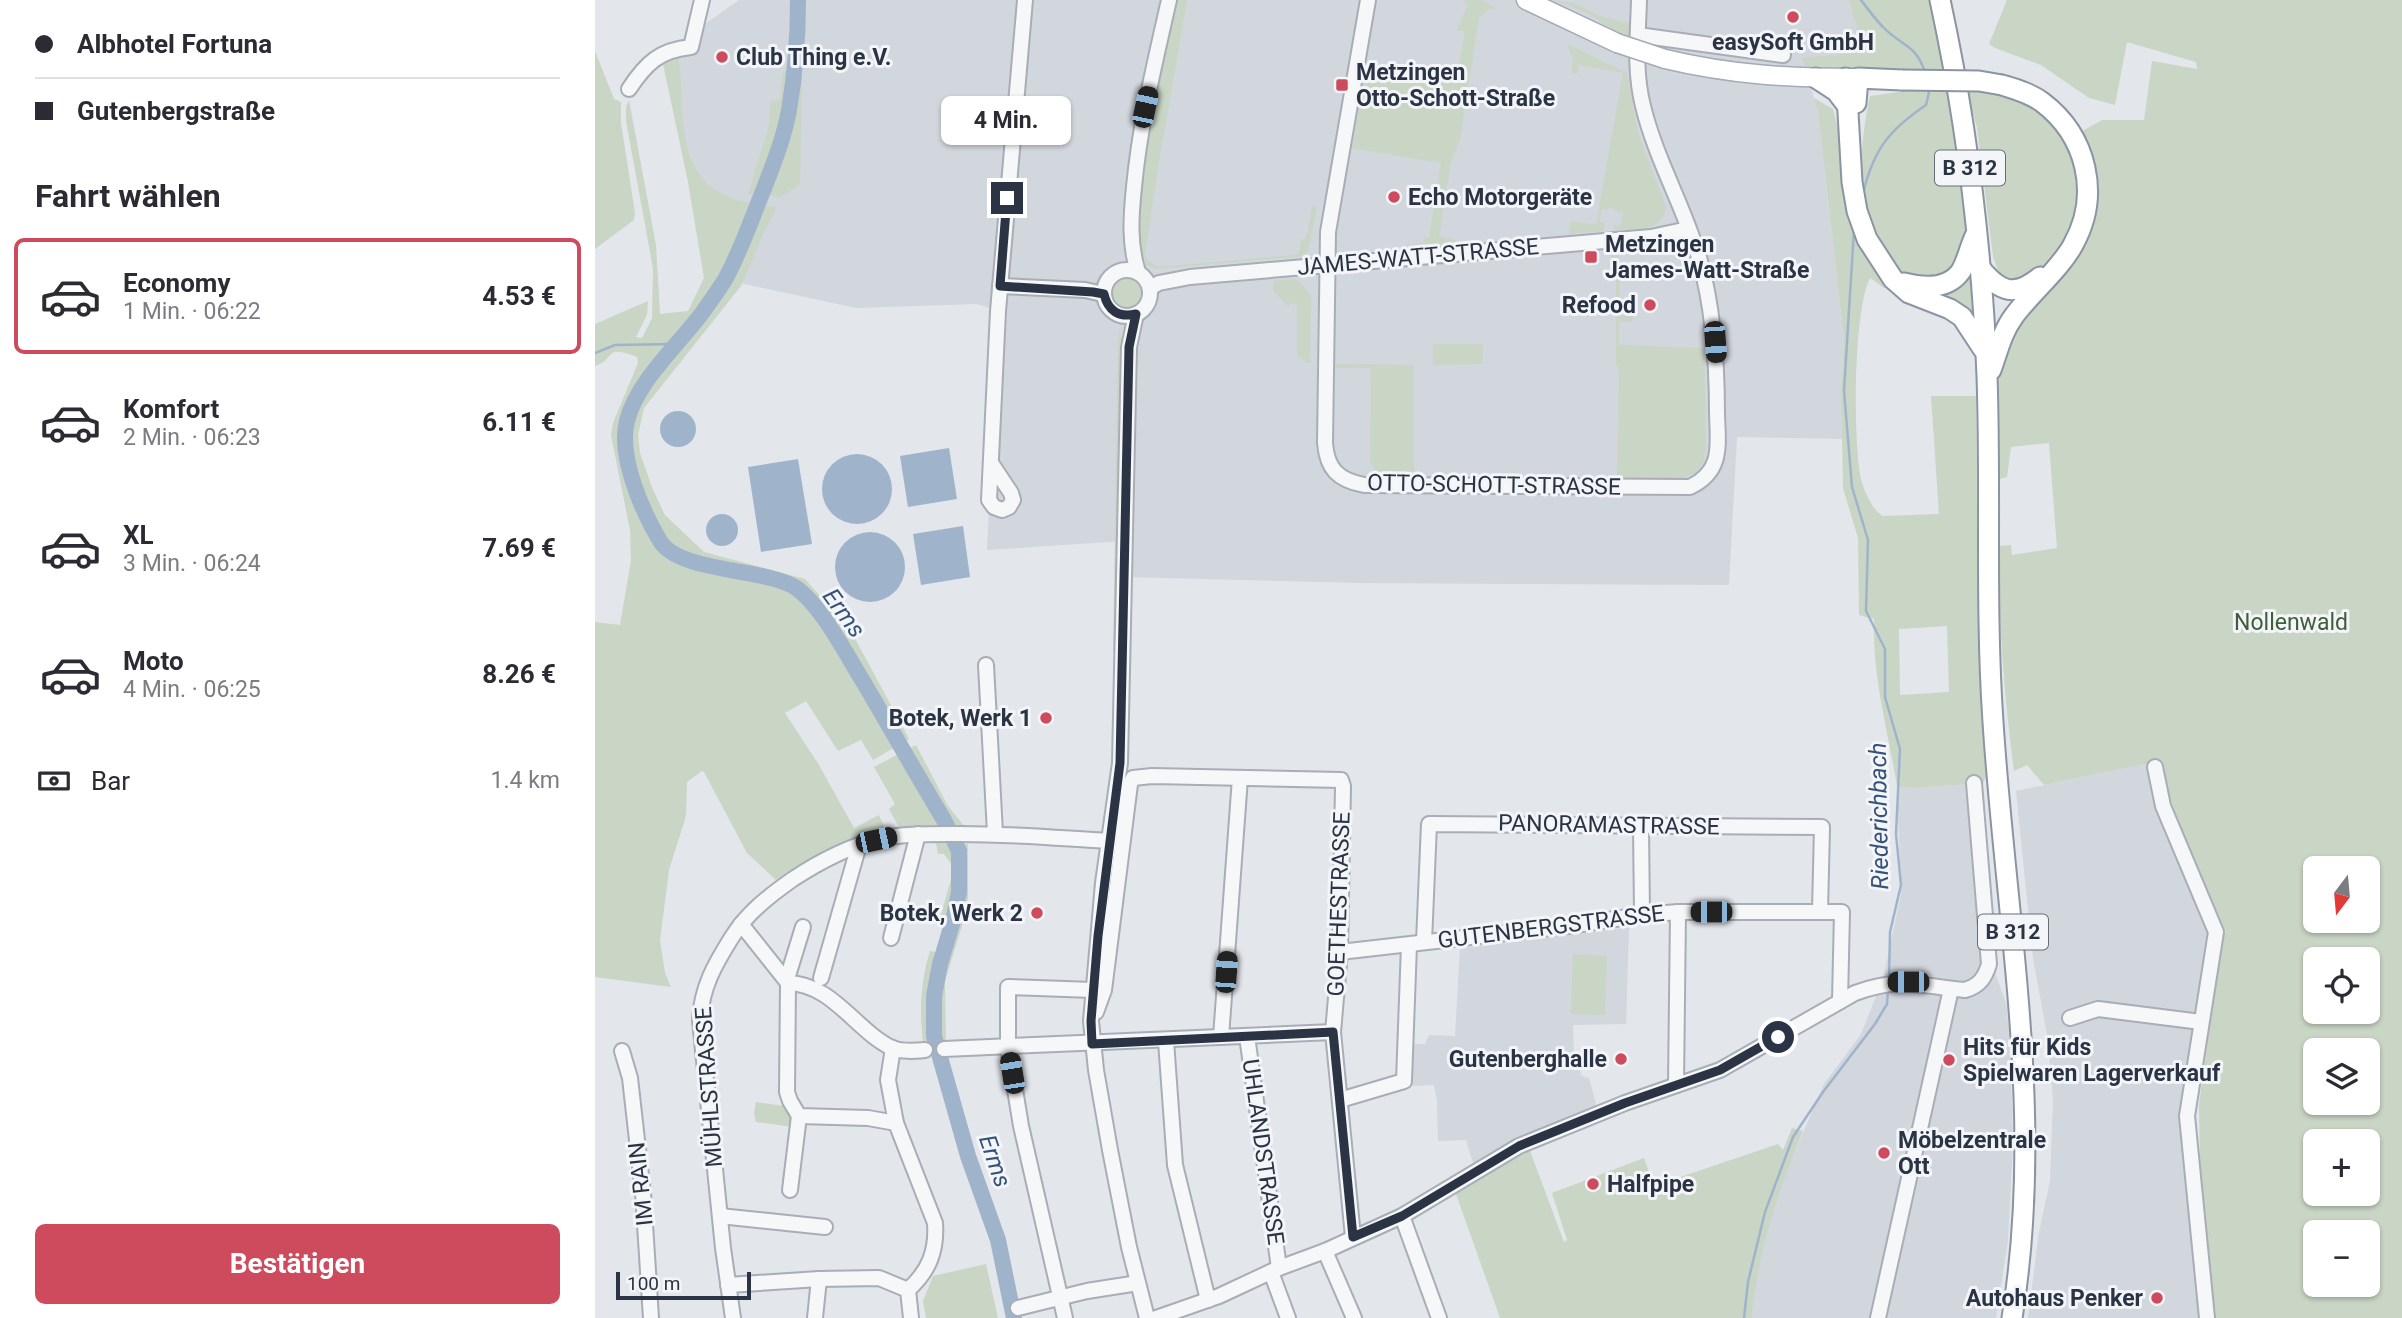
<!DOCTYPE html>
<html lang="de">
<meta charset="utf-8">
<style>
:root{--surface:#fff;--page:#f2f2f3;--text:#2b2b33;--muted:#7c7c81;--line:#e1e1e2;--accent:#ce4b5d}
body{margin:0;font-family:Roboto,sans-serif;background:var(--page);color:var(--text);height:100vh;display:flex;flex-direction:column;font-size:26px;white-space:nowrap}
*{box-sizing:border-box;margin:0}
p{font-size:23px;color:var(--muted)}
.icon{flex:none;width:38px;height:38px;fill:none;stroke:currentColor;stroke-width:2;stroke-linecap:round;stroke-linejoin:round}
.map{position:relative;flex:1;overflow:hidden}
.sheet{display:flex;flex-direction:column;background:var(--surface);width:595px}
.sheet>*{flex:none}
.hud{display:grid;align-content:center;height:154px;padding:0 35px;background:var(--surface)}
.needle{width:46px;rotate:196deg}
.buttons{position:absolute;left:1708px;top:856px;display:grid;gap:14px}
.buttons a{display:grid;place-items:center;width:77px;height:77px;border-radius:10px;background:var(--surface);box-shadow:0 2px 5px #0004;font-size:35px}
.scale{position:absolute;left:21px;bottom:18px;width:135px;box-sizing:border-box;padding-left:7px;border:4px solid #2b3444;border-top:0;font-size:19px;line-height:24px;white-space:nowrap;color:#2b3444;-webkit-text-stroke:5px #f3f5f8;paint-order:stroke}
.end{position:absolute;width:32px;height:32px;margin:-16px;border:9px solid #2b3444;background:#fff;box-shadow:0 0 0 4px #fff}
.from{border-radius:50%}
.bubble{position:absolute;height:49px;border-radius:10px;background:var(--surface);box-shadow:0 2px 5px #0004;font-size:23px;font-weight:700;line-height:49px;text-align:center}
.car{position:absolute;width:21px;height:42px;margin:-21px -10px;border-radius:9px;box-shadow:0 0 5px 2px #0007;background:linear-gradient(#222 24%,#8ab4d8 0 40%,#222 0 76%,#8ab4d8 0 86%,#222 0)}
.hud b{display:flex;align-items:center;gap:24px;height:66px;font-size:26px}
.hud b+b{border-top:2px solid var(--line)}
.hud i{width:18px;height:18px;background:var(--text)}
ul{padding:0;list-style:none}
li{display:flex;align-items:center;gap:21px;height:116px;margin:0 14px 10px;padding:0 21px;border:4px solid transparent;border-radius:10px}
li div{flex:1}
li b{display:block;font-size:26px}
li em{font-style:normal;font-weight:700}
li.current{border-color:var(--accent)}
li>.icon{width:63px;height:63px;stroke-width:1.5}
h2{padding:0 35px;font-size:32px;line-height:84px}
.pay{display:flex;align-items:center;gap:18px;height:77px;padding:0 35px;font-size:26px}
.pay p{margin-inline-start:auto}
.primary-button{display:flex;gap:14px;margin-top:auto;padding:14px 35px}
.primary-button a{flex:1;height:80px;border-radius:10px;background:var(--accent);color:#fff;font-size:28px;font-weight:700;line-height:80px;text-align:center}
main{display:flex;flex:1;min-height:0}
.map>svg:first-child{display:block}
.built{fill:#d2d6dd}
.green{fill:#c9d5c5;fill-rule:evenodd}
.water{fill:#9fb4cb}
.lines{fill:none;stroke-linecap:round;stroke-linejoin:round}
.stream{stroke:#9fb4cb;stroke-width:2.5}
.river{stroke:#9fb4cb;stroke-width:16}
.minor-casing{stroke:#a8adb6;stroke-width:18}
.major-casing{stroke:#a3abb7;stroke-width:21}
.highway-casing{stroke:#8b94a2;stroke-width:23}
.minor{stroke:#f6f7f9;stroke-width:14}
.major{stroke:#fff;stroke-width:18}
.highway{stroke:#fff;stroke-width:19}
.major-bridge-casing{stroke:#a3abb7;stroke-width:21;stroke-linecap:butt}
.highway-bridge-casing{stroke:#8b94a2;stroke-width:23;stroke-linecap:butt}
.major-bridge{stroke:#fff;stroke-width:18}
.highway-bridge{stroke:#fff;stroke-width:19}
.route{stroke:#2b3444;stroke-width:9}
.poi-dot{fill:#ce4b5d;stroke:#f3f5f8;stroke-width:2.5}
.labels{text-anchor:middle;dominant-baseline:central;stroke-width:6;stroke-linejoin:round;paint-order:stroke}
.shield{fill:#f3f5f8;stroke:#676e7a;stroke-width:2}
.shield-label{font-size:21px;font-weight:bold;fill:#2b3444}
.poi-label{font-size:23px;font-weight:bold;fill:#2b3444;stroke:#f3f5f8;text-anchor:start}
.street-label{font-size:23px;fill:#2b3444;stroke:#f3f5f8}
.park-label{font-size:23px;fill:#3f5f38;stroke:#f3f5f8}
.water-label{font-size:24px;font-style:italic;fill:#355278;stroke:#f3f5f8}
</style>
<main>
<section class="sheet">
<div class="hud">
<b><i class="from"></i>Albhotel Fortuna</b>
<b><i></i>Gutenbergstraße</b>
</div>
<h2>Fahrt wählen</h2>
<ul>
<li class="current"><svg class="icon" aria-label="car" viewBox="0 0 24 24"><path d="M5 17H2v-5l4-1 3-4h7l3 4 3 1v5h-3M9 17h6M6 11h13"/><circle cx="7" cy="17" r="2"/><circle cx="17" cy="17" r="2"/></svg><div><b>Economy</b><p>1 Min. · 06:22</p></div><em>4.53 €</em></li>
<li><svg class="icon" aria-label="car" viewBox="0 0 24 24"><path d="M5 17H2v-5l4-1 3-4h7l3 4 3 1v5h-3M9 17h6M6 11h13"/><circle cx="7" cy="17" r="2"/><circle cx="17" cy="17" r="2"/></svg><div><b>Komfort</b><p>2 Min. · 06:23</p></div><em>6.11 €</em></li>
<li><svg class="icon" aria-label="car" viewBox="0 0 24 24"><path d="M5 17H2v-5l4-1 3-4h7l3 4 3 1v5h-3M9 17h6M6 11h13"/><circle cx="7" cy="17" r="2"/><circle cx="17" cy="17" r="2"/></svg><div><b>XL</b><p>3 Min. · 06:24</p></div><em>7.69 €</em></li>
<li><svg class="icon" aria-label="car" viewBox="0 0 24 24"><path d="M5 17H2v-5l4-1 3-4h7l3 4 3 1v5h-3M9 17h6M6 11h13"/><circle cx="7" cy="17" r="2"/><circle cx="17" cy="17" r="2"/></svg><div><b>Moto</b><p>4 Min. · 06:25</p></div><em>8.26 €</em></li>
</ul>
<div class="pay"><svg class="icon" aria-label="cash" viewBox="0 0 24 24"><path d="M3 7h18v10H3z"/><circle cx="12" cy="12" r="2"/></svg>Bar<p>1.4 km</p></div>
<div class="primary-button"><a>Bestätigen</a></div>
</section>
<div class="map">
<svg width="1807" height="1318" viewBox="0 0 1807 1318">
<rect width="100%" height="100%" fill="#e3e6eb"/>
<g class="built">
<polygon points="144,0 1254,0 1270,52 1207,59 1223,111 1249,339 1246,390 1248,439 1142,437 1134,585 767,583 531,577 531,541 392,550 404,311 382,304 261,308 117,277 73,50"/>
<polygon points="1556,763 1614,934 1597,1029 1586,1123 1606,1318 1433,1318 1444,1232 1455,1181 1458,1099 1453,1040 1438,958 1421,791"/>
<polygon points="1388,783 1398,967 1411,1003 1415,1041 1418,1141 1413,1240 1401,1318 1157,1318 1160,1279 1175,1217 1188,1179 1229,1084 1266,1034 1288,979 1306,894 1302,786 1317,788"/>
<polygon points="1034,927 1031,1024 978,1025 979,1054 987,1076 994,1078 1002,1108 879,1166 871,1140 843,1141 842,1101 839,1085 815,1086 817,1044 830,1044 834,1035 860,1036 865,948"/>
</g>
<g class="green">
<polygon points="578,0 592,0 564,161 550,255 553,261 562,267 701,255 704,252 706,239 709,240 713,231 717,206 722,207 713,251 707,256 561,269 551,265 548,255 543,255 544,171"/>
<polygon points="870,0 887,0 901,8 894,9 884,18 865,139 856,162 844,236 860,240 862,244 814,249 811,245 824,244 829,241 829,237 834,238 846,163 757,148 771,65 861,81 870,31 862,30 873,4 869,2"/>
<polygon points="954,0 979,3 1002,15 1036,24 1035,38 1020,32 999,17 976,6"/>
<polygon points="1254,0 1339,0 1354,70 1211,73 1207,58 1269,52"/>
<path d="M1412 0H1807V1318H1620L1605 1160 1604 1105 1627 937 1631 932 1591 842 1567 776 1556 763 1449 785 1432 765 1419 771C1409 695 1404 623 1403 546L1416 545 1417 555 1462 548 1454 443 1416 447 1412 477 1402 480 1403 375 1415 328 1482 250 1484 133 1507 120H1549L1557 61 1602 69 1601 62 1532 42 1520 105 1494 98 1446 65 1400 48 1394 44ZM1720 868H1773V920H1720ZM1720 959H1773V1012H1720ZM1720 1050H1773V1102H1720ZM1720 1141H1773V1194H1720ZM1720 1232H1773V1284H1720Z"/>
<path d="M972 44 1032 73 1043 133 1071 207C1067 233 1041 228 1020 230L1019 225 1025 226 1028 214 1014 207 1012 210 1007 209 1004 222 1010 223 1008 231 974 234 976 221 1001 225 1028 73 984 65 982 74 977 73 978 59Z"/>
<polygon points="0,51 19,99 26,102 26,123 40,213 39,220 0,249"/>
<path d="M83 55C92 111 75 181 145 201 157 204 170 205 182 207L169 232 146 286 49 408 43 435 45 453 58 490 70 515 109 552 210 579 256 631 314 739 278 760 266 740 243 751 211 701 190 713 224 765 259 828 284 815 291 831C250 843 216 854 181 880L152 853 109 772 107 771 92 782 91 816 74 870 65 940 70 973 76 987 0 977V622L25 625 36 560 35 530 16 435 18 423 43 363 42 357C7 344 22 359 0 366V324L53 301 52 315 41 337 47 338 57 318 58 268 31 121V107L34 100 61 245 65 314 93 311 109 278 93 182 67 59Z"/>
<polygon points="188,71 207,74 205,184 186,197 153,194 173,129 176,101 185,100"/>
<path d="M1370 89C1387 91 1407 90 1422 97 1434 103 1455 114 1462 124 1489 159 1495 205 1473 244 1461 265 1437 275 1417 284L1404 275 1398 256 1382 127Z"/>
<path d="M1356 90 1373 239 1370 257 1343 283 1304 274C1297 262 1287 249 1281 236 1261 191 1265 143 1275 96L1311 91Z"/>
<path d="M1219 98 1238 109C1242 125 1246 141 1248 158 1255 213 1251 247 1298 286L1289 288 1275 278C1258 311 1258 442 1266 479 1269 491 1277 510 1288 516L1344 514 1336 396H1381L1382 508 1387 547 1394 770 1388 783 1317 788 1302 786C1293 731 1277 676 1279 619L1264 615 1263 538 1248 488 1246 390 1249 339 1223 111ZM1352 626 1354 692 1305 695 1304 629Z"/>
<polygon points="1024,251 1025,315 1038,316 1038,322 1024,322 1024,345 1106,348 1109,350 1111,444 1109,461 1100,473 1088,478 1022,478 1024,368 1021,365 1021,267 1017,267 1016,256 1012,255 1012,252"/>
<polygon points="1378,255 1384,329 1326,291"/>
<circle cx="532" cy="293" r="17"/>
<polygon points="698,279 705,282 716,296 715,363 712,363 702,355 702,304 694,303 694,307 678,290 679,281"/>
<polygon points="525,330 529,366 523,652 518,652 523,342"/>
<polygon points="838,344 888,344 887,364 838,365"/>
<polygon points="741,364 819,365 819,476 785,476 775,462 776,368 741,368"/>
<polygon points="321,745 353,806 370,827 320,826 305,829 294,809 300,804 279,767"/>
<path d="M341 843 373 844V906L350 981 351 1048H329C324 1015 325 983 335 951L341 952 350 918 346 915 359 868 349 854H343Z"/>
<polygon points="978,954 1012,956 1010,1015 976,1014"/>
<polygon points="161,1102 196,1107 198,1127 161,1122 159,1113"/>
<path d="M1197 1128 1208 1131C1183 1192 1162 1252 1157 1318H905L861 1194 932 1149 935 1151 969 1242 972 1240 957 1193 1049 1158 1059 1186 1183 1144 1188 1150Z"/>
<polygon points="391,1264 403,1318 331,1318 328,1301 338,1276"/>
</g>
<g class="water">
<circle cx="83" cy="429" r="18"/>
<polygon points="354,448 362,499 313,507 305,456"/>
<circle cx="262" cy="489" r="35"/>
<polygon points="203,459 217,544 166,552 153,467"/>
<circle cx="127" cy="530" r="16"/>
<polygon points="368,526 375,577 326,585 318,534"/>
<circle cx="275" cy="567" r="35"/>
</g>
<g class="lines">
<g class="stream">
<path d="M1266 0C1273 9 1280 19 1288 27 1306 46 1320 43 1330 72"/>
<path d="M1268 193C1279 149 1294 130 1331 105L1335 88"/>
<polyline points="1259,230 1249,391 1257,487 1273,540 1271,611 1290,649 1290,697 1305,749 1301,834 1306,885 1295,932 1294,979"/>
<polyline points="0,353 20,345 81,344"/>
<polyline points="1149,1318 1153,1282 1170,1212 1198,1137 1228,1092 1280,1024 1292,1004 1293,989"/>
</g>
<path class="river" d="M203 0C203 36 200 75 194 110 189 138 178 165 168 191 157 218 147 247 133 274 127 286 118 297 110 309 86 343 42 380 32 421 23 456 47 511 65 541 84 572 165 568 198 586 225 602 252 656 269 683 296 729 322 775 349 820L364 851V892L358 921 345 964 339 996V1036L373 1156 403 1240 419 1318"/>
<g class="minor-casing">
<g id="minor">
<path d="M773 0 733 232 730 443C732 469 743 480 769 485L1095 487C1128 471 1123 446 1122 414 1122 363 1119 311 1105 261 1090 208 1061 160 1048 106 1039 71 1043 36 1044 0"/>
<polyline points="1043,35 1188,55"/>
<path d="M34 89C51 63 65 50 96 47L107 0"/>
<circle cx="532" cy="293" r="23"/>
<path d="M543 272C534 244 536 216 539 187 545 123 560 62 574 0"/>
<polyline points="405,286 490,290 508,294"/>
<polyline points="555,288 564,283 595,277 1056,237 1093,229"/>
<polyline points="541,314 534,347 525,763 508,883 496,1021 501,1070 515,1150 534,1247 552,1318"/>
<polyline points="396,463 416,493 418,500 414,507 407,510 399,507 394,500 403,311 430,0"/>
<polyline points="391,665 400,833"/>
<polyline points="1560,767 1568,806 1621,932 1592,1116 1612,1318"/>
<polyline points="1046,826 1047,915"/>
<path d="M146 924 193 983 192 1092 195 1101 204 1116 273 1118 301 1123 340 1223C342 1251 334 1271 313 1290"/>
<polyline points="296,938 323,834"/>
<polyline points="829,942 834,824 1227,827 1225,912"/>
<polyline points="745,952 973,926 1047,915 1083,912 1247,912 1245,1001"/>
<polyline points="226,978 264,845"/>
<polyline points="192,979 208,927"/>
<path d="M193 983C238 984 260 1030 297 1048 307 1052 319 1051 330 1050"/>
<polyline points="501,1012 509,990 535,784 538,778 557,776 746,780 748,786 745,952 738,1032 758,1237"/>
<polyline points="1475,1018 1503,1009 1606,1022"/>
<polyline points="652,1036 684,1268"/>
<polyline points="626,1037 645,778"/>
<polyline points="571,1041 580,1165 613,1300"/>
<polyline points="298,1048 293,1080 301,1123"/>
<polyline points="349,1049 738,1032"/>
<polyline points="27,1051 35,1078 48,1193 56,1318"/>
<polyline points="1081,1085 1083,912"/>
<polyline points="745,1100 809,1081 814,945"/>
<polyline points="195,1190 204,1116"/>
<polyline points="125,1216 230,1227"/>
<polyline points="807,1216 844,1318"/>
<polyline points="730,1251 759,1318"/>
<polyline points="676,1272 693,1318"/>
<polyline points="133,1285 224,1279 284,1278 313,1290"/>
<polyline points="313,1290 316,1318"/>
<polyline points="423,1308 492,1291 543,1283"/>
<path d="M138 1318 128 1248 105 1021C106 988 120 964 137 937 153 912 174 896 198 879 224 862 250 848 280 840 304 834 329 834 354 834 408 833 461 838 514 841"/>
<polyline points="220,1318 224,1279"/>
<polyline points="470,1318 426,1126 413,1047 413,987 498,990"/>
<path d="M561 1318 624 1296 684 1268 730 1251 807 1216 924 1146 1030 1103 1125 1070 1260 993C1307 976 1323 986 1370 990 1384 986 1390 978 1394 964L1379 783"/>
<polyline points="1283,1318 1356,989"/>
</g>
</g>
<g class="major-casing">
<g id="major">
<polyline points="931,0 1022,43"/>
<path d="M1070 59C1137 75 1195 78 1263 78"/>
</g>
</g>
<g class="highway-casing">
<g id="highway">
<path d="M1345 0C1372 124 1387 249 1392 376 1396 491 1390 606 1398 722 1411 923 1450 1115 1417 1318"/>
<polyline points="1221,78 1241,91 1251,104"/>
<polyline points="1251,78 1257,182 1262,211 1272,239 1298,279 1314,293 1355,309 1367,317 1388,349"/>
<polyline points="1261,103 1263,78 1307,80"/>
<path d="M1386 269C1406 293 1420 297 1445 277"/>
<path d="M1309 283C1329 288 1353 290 1366 271 1373 259 1375 245 1381 234"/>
<path d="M1396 370C1403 351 1407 332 1419 316 1436 293 1465 269 1478 245 1506 195 1492 136 1447 102 1435 93 1420 89 1407 85"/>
</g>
</g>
<use href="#minor" class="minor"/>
<use href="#major" class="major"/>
<use href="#highway" class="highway"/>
<g class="major-bridge-casing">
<polyline id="major-bridge" points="1022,43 1070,59"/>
</g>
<g class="highway-bridge-casing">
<polyline id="highway-bridge" points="1307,80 1384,81 1407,85"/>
</g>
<use href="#major-bridge" class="major-bridge"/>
<use href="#highway-bridge" class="highway-bridge"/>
</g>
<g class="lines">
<path class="route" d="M412 198 405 286 498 292 509 294C513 311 524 318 541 314L534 347 525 763 503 936 496 1021 497 1044 738 1032 758 1237 807 1216 924 1146 1030 1103 1125 1070 1183 1037"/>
</g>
<g class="poi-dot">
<circle cx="1198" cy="17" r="7"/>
<circle cx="127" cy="57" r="7"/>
<rect x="740" y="78" width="14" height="14" rx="3.5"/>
<circle cx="799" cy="197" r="7"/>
<rect x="989" y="250" width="14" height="14" rx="3.5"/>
<circle cx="1055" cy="305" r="7"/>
<circle cx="451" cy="718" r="7"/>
<circle cx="442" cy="913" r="7"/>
<circle cx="1026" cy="1059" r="7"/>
<circle cx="1354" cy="1060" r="7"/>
<circle cx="1289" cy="1153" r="7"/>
<circle cx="998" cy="1184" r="7"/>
<circle cx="1562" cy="1298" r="7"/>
</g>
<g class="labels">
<g class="shield">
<rect x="1340" y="150.5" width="70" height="35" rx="5"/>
<rect x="1383" y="914.5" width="70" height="35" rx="5"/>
</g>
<g class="shield-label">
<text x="1375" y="168">B 312</text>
<text x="1418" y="932">B 312</text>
</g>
<g class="poi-label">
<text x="1198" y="42" text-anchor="middle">easySoft GmbH</text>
<text x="141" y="57">Club Thing e.V.</text>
<text x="761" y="72">Metzingen<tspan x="761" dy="26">Otto-Schott-Straße</tspan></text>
<text x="813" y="197">Echo Motorgeräte</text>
<text x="1010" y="244">Metzingen<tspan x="1010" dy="26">James-Watt-Straße</tspan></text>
<text x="1041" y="305" text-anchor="end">Refood</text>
<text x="437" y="718" text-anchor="end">Botek, Werk 1</text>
<text x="428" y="913" text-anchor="end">Botek, Werk 2</text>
<text x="1368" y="1047">Hits für Kids<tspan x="1368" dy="26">Spielwaren Lagerverkauf</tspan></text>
<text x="1012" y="1059" text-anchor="end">Gutenberghalle</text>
<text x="1303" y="1140">Möbelzentrale<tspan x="1303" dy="26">Ott</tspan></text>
<text x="1012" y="1184">Halfpipe</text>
<text x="1548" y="1298" text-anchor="end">Autohaus Penker</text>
</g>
<g class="street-label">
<text transform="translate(823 257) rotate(-5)">JAMES-WATT-STRASSE</text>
<text transform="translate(899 485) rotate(1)">OTTO-SCHOTT-STRASSE</text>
<text transform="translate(1014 825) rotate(1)">PANORAMASTRASSE</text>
<text transform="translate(744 904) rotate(-88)">GOETHESTRASSE</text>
<text transform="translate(956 927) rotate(-7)">GUTENBERGSTRASSE</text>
<text transform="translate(114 1087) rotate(-94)">MÜHLSTRASSE</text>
<text transform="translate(668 1152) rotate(82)">UHLANDSTRASSE</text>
<text transform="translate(46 1184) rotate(-96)">IM RAIN</text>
</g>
<g class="park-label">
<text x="1696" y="622">Nollenwald</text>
</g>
<g class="water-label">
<text transform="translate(249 613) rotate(54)">Erms</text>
<text transform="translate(1284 816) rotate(-91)">Riederichbach</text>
<text transform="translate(400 1161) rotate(71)">Erms</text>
</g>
</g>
</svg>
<div class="buttons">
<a><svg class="needle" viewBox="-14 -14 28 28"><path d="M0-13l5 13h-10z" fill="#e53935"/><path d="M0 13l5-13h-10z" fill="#7c7c81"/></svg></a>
<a><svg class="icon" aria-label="locate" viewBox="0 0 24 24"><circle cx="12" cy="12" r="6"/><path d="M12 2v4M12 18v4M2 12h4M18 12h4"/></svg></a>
<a><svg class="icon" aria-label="layers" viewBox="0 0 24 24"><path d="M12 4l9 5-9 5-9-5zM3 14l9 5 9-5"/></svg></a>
<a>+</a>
<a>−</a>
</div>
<div class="scale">100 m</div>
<i class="end from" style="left:1183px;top:1037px"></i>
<i class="end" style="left:412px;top:198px"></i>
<div class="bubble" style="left:346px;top:96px;width:130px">4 Min.</div>
<i class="car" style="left:550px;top:107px;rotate:12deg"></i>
<i class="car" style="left:1120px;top:342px;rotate:176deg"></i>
<i class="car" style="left:281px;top:840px;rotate:78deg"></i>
<i class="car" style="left:1116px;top:912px;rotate:270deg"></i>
<i class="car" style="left:631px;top:972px;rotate:4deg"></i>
<i class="car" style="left:1313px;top:982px;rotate:270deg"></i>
<i class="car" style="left:417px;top:1073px;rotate:351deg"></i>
</div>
</main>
